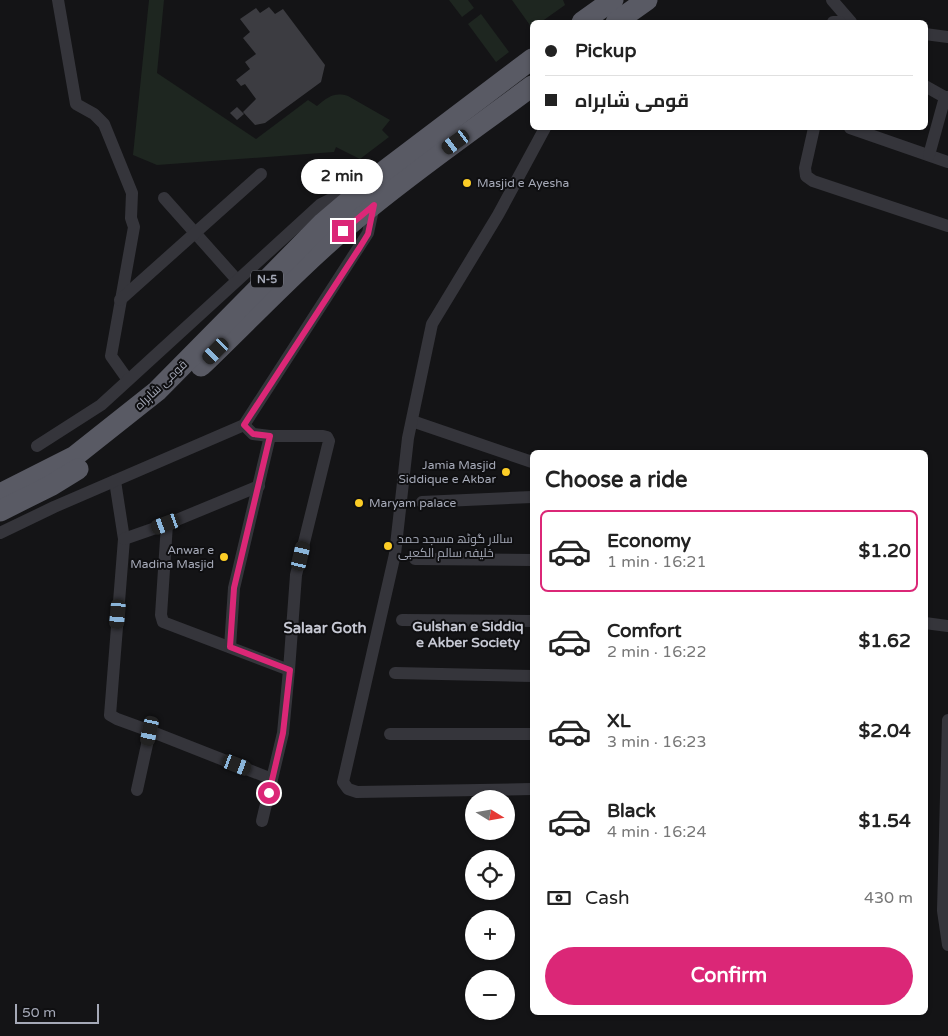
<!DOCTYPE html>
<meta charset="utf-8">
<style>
:root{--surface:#fff;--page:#f2f2f2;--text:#222;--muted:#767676;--line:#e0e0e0;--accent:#db2777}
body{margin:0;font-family:"Varela Round",Cairo,sans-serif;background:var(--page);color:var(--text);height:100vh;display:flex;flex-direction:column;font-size:19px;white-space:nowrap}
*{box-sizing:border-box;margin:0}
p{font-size:16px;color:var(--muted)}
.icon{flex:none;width:28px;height:28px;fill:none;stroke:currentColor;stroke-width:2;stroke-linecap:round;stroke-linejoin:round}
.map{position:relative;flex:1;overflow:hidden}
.details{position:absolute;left:530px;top:450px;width:398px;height:565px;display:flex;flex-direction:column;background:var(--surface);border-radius:8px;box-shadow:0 1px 4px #0004}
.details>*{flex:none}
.banner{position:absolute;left:530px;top:20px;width:398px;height:110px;border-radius:8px;box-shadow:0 1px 4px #0004;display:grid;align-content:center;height:110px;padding:0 15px;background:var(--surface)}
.needle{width:32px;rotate:101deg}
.buttons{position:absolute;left:465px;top:790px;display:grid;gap:10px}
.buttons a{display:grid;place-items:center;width:50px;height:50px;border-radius:50%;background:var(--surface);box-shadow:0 1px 4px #0004;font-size:25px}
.scale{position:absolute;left:15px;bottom:12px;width:84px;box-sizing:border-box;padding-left:5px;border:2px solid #a5a9b7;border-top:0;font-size:14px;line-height:18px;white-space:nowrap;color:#a5a9b7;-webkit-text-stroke:4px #0f0f11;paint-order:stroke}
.end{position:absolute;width:22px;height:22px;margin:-11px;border:6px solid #db2777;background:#fff;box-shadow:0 0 0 2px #fff}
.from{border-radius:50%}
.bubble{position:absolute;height:35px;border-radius:18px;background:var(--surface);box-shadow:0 1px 4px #0004;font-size:16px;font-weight:700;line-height:35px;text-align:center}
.car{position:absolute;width:15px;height:30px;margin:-15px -8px;border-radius:6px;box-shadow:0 0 4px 1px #0007;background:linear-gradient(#222 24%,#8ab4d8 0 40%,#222 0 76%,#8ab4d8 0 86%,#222 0)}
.banner b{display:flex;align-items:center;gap:18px;height:48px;font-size:19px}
.banner b+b{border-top:1px solid var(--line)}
.banner i{width:12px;height:12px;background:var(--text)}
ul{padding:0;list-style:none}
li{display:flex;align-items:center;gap:15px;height:82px;margin:0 10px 8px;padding:0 5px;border:2px solid transparent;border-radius:8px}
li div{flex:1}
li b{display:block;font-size:19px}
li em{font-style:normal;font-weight:700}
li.selected{border-color:var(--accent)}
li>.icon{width:45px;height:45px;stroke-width:1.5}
h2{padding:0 15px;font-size:22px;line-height:60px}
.pay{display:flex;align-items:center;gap:12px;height:55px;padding:0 15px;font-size:19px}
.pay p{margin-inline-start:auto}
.button{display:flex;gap:10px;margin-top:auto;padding:10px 15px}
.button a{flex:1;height:58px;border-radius:30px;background:var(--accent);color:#fff;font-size:20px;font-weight:700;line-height:58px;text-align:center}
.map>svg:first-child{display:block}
.green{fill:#1e2620}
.building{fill:#3c3c41}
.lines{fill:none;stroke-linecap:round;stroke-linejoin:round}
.minor{stroke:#35353b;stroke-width:12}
.trunk{stroke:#595a64;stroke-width:21}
.route{stroke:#db2777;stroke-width:6}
.poi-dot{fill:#fccd26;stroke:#0f0f11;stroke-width:2}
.labels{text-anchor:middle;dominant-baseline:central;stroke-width:4;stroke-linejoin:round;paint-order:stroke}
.shield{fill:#0f0f11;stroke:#787b85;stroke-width:1}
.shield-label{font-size:11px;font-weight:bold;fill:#a5a9b7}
.poi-label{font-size:12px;fill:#a5a9b7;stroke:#0f0f11;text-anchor:start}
.street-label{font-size:12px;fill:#a5a9b7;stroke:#0f0f11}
.neighbourhood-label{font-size:14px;font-weight:bold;fill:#c6c8d3;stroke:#0f0f11}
.quarter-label{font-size:15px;font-weight:bold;fill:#c6c8d3;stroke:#0f0f11}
</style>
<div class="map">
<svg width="948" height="1036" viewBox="0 0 948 1036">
<rect width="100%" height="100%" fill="#141416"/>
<g class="green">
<path d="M149 0H164L157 73 256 139 308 100 317 106C328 97 334 92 348 96L390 120 382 130 389 137 360 159 336 147 334 152 157 165 133 155Z"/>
<polygon points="449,0 468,0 474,8 462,17"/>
<polygon points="512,0 563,0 565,5 541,22 532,22 532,28"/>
<polygon points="481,14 509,52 496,62 468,24"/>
</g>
<g class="building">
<polygon points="269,7 275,14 283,9 325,65 321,82 265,123 255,125 243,112 256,99 245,84 241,86 236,80 250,69 245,62 256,54 243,38 250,32 240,19 256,8 260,13"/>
<polygon points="237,107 244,114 237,120 230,113"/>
</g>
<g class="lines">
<g class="minor">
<polyline points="58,0 76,104 94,114 104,124 132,193 131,218 134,227 111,356 128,380"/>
<polyline points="832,0 851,22"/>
<polyline points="833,22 840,22"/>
<polyline points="925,34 948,37"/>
<polyline points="925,86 948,99"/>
<polyline points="814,128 805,168 806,176 813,181 948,226"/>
<polyline points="850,128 948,162"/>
<polyline points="929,155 945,97 948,97"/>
<polyline points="164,198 237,280"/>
<polyline points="120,300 261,174"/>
<polyline points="412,421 532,462"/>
<polyline points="37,446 101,405 321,204 333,198 352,196"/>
<polyline points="115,481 124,539 110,715 117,719 150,731 272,779 283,733 289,670"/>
<polyline points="422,502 532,497"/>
<polyline points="167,524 161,615 163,622 289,670 296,575 329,441 327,437 323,436 270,436"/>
<polyline points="0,533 54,507 244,425 368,233 374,205"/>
<polyline points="124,539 167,524 259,486"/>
<polyline points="415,559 532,560"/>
<polyline points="402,620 532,621"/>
<polyline points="925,623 948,626"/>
<polyline points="230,647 234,588 270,436 253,434 244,425"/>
<polyline points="395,673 532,676"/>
<polyline points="948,720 943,911 948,945"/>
<polyline points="390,734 532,734"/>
<polyline points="532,789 357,792 348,789 343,782 395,554 408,438 432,324 498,215 545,128"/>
<polyline points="137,790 150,731"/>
<polyline points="262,821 272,779"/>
</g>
<g class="trunk">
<polyline points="582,22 613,0"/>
<polyline points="616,22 647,0"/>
<path d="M201 366C252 317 301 265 356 219 412 172 473 130 532 86"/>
<polyline points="0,494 75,456 157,391 323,223 384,171 532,59"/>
<polyline points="0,511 52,485 78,469"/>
</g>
</g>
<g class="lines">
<polyline class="route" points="269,793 283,733 290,670 230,647 234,588 270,436 253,434 244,425 360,247 368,234 374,205 343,231"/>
</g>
<g class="poi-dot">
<circle cx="467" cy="183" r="5"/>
<circle cx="506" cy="472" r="5"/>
<circle cx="359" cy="503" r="5"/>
<circle cx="388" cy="546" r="5"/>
<circle cx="224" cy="557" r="5"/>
</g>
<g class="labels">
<rect class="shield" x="251" y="270.5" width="32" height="17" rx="4"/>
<g class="shield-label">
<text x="267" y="279">N-5</text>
</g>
<g class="poi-label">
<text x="477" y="183">Masjid e Ayesha</text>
<text x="496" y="465" text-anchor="end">Jamia Masjid<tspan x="496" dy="14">Siddique e Akbar</tspan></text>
<text x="369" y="503">Maryam palace</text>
<text x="398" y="539">سالار گوٹھ مسجد حمد<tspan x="398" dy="14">خلیفہ سالم الکعبی</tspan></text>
<text x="214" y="550" text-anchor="end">Anwar e<tspan x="214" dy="14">Madina Masjid</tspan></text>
</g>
<g class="street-label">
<text transform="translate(161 385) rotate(-43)">قومی شاہراہ</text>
</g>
<g class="neighbourhood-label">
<text x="468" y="626">Gulshan e Siddiq<tspan x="468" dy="16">e Akber Society</tspan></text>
</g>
<g class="quarter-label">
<text x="325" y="628">Salaar Goth</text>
</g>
</g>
</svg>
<div class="buttons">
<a><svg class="needle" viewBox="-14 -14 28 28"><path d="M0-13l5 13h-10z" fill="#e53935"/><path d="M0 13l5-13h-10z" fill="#767676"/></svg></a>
<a><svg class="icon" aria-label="locate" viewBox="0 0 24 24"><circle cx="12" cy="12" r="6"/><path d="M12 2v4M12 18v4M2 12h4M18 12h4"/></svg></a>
<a>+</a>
<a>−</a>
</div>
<div class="scale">50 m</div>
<i class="end from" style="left:269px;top:793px"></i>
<i class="end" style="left:343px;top:231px"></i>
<div class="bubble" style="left:301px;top:159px;width:82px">2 min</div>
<i class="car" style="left:456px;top:142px;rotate:234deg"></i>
<i class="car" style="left:216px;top:351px;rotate:225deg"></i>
<i class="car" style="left:166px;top:524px;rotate:250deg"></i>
<i class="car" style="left:301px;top:556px;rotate:13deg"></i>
<i class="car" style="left:118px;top:614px;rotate:185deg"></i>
<i class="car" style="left:150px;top:731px;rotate:192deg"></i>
<i class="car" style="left:237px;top:765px;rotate:111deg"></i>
<div class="banner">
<b><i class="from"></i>Pickup</b>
<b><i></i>قومی شاہراہ</b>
</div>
<section class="details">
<h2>Choose a ride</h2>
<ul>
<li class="selected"><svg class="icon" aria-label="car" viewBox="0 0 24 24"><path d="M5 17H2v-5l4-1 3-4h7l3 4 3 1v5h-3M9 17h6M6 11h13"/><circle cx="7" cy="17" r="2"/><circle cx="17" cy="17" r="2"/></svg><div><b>Economy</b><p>1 min · 16:21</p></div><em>$1.20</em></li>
<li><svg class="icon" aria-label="car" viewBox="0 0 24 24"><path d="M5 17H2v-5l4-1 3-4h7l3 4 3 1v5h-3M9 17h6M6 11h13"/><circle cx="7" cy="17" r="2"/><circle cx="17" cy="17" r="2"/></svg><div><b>Comfort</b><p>2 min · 16:22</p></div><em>$1.62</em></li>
<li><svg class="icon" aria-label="car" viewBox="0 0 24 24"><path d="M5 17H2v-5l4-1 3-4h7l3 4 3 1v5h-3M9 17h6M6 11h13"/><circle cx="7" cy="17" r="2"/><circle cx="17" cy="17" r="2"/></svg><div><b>XL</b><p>3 min · 16:23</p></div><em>$2.04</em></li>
<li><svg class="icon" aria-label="car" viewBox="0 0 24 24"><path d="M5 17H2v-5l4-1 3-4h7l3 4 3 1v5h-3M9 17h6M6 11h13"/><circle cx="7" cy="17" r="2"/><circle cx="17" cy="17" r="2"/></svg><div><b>Black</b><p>4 min · 16:24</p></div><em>$1.54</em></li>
</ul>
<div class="pay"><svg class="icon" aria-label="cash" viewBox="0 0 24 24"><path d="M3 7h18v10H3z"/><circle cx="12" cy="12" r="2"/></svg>Cash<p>430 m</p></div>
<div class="button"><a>Confirm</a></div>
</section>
</div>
